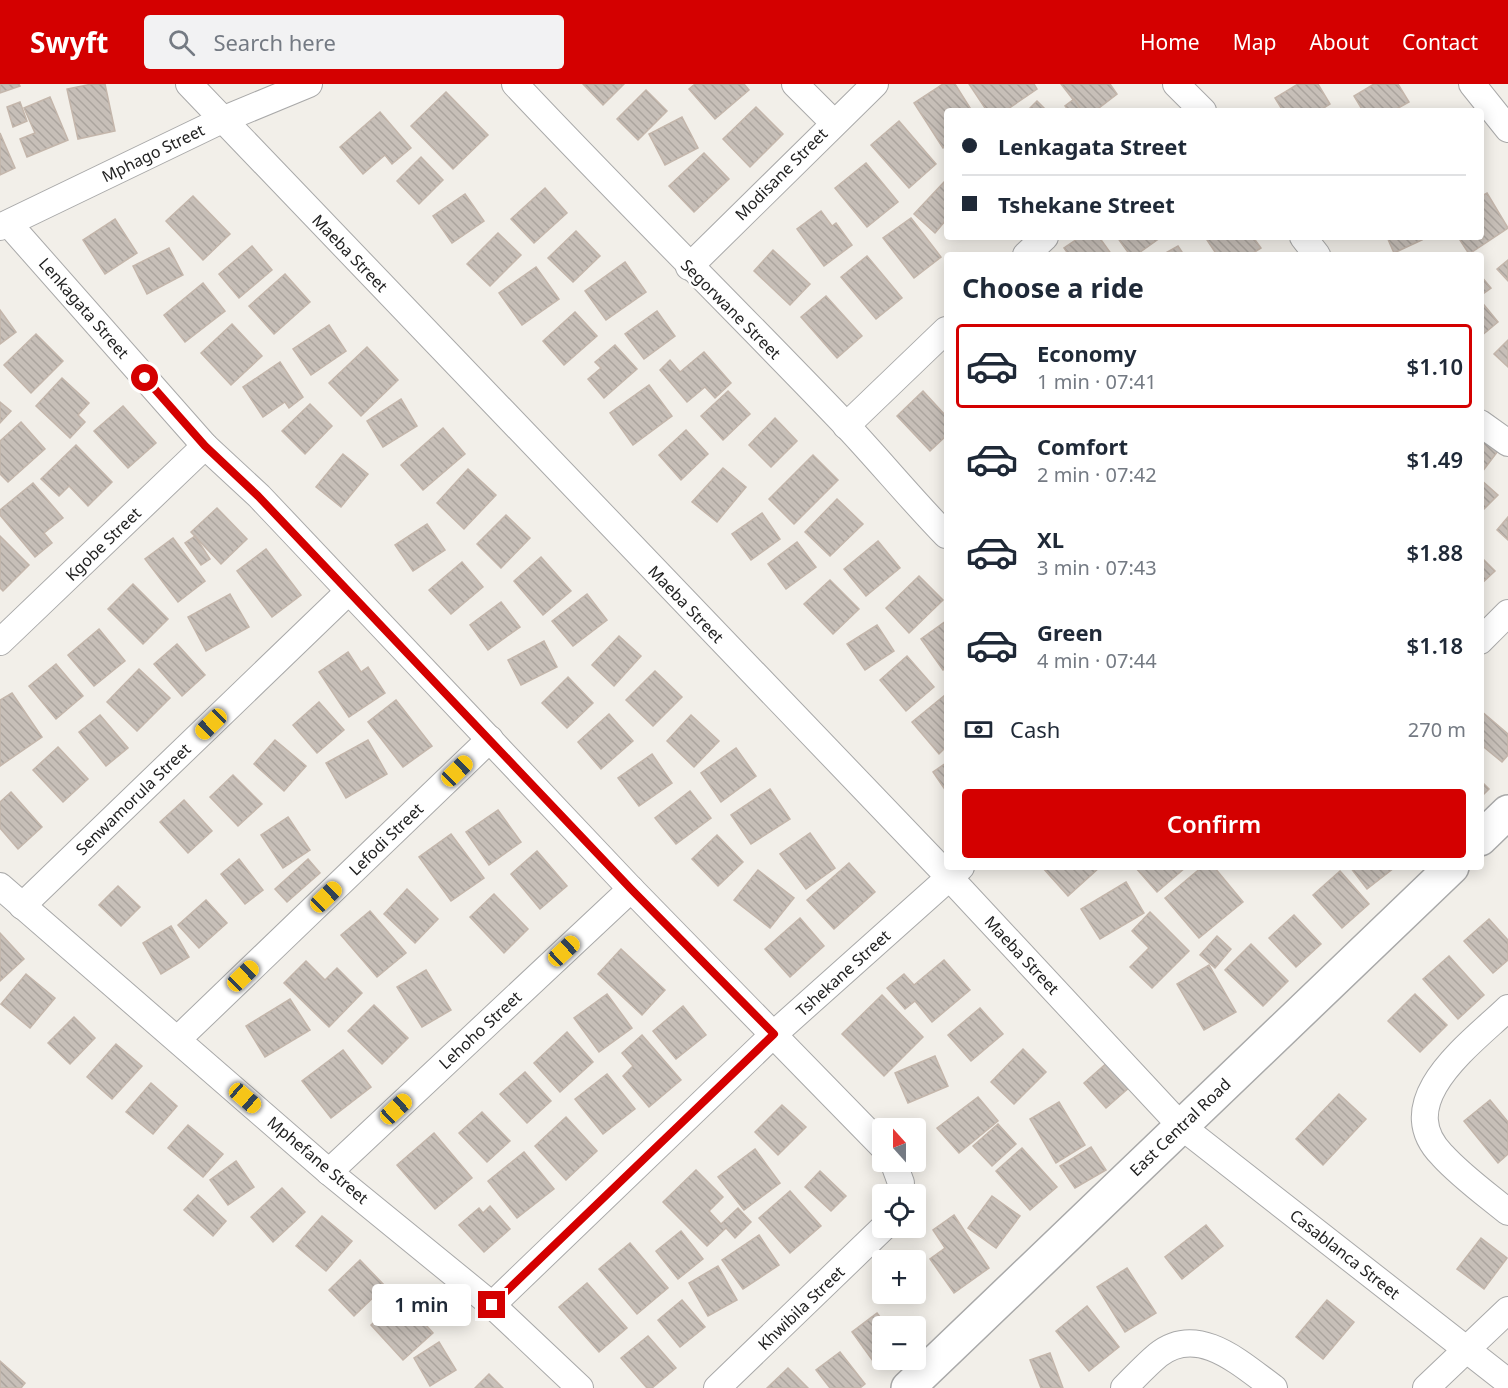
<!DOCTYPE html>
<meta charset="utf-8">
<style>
:root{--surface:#fff;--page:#f2f2f3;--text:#1f2937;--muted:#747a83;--line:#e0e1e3;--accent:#d40000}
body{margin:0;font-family:"Noto Sans",sans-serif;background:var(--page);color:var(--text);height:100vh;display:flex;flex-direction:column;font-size:22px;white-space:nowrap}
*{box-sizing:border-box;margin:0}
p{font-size:20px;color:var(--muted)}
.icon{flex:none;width:33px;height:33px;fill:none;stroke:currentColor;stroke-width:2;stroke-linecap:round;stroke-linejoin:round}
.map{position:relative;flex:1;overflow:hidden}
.drawer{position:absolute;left:944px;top:168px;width:540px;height:618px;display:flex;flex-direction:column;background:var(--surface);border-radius:6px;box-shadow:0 3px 15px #0003}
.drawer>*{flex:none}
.hud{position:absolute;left:944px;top:24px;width:540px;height:132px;border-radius:6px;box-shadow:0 3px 15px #0003;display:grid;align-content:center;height:132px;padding:0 18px;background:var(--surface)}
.needle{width:39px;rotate:339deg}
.fabs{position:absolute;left:872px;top:1034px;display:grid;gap:12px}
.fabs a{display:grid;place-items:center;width:54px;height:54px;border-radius:6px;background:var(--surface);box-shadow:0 3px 15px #0003;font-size:30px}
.end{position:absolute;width:27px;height:27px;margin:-14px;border:8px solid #d40000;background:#fff;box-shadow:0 0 0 3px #fff}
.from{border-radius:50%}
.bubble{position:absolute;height:42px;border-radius:6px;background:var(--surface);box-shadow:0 3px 15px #0003;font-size:20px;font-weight:600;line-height:42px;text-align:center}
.car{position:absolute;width:18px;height:36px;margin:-18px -9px;border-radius:8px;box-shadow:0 0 4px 2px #0007;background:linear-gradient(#f5c518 24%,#345 0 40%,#f5c518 0 76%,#345 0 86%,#f5c518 0)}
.hud b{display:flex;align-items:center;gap:21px;height:57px;font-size:22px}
.hud b+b{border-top:2px solid var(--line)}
.hud i{width:15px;height:15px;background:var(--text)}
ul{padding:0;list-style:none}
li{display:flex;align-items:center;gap:18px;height:84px;margin:0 12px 9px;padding:0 6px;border:3px solid transparent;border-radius:6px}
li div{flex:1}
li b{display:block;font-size:22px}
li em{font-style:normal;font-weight:600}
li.on{border-color:var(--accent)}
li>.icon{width:54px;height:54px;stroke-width:1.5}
h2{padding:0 18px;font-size:27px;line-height:72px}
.pay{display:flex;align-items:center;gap:15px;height:66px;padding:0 18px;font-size:22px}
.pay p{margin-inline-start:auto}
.button{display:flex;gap:12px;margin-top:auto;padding:12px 18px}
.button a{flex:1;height:69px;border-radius:6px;background:var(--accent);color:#fff;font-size:24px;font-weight:600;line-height:69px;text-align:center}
header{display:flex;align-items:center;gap:36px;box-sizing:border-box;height:84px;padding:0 30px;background:var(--accent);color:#fff}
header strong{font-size:28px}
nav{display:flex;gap:33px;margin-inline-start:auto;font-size:21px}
.search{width:420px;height:54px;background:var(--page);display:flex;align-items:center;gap:15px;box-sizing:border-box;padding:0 21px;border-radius:6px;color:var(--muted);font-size:22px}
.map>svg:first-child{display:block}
.building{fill:url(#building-back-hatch);stroke:#c4b6ab;stroke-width:1.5}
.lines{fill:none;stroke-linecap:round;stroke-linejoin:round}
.minor-casing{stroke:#a9a9a9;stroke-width:28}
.tertiary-casing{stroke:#a9a9a9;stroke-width:36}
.minor{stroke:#fff;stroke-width:26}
.tertiary{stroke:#fff;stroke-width:33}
.route{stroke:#d40000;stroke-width:8}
.labels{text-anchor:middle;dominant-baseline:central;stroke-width:5;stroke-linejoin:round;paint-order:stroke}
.street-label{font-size:16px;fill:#222;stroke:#fff}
</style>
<header>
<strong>Swyft</strong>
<div class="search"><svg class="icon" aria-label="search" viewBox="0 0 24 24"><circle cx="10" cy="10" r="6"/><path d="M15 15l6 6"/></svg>Search here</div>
<nav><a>Home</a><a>Map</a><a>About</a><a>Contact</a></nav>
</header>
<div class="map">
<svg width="1508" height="1304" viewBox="0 0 1508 1304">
<defs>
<pattern id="building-back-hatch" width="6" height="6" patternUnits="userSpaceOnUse" patternTransform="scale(1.5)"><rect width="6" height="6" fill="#c7bfb8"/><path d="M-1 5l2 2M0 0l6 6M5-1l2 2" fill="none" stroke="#aba49e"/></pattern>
</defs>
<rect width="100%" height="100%" fill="#f2efe9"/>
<g class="building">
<polygon points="0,0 19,0 20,2 0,9"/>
<polygon points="92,0 105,0 115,47 78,55 67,5"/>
<polygon points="583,0 624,0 603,21"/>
<polygon points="695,0 744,0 749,6 715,35 689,5"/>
<polygon points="943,0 955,0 972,27 946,27 946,62 943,64 914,19"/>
<polygon points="969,0 1034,0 1037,5 1005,27 987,27"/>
<polygon points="1061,0 1110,0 1117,10 1095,27 1082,27"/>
<polygon points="1298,0 1318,0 1330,20 1319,27 1283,27 1275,14"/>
<polygon points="1374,0 1398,0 1409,18 1393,27 1363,27 1354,12"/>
<polygon points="646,6 667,27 638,56 617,35"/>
<polygon points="446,8 488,51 453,85 411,42"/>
<polygon points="50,13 68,56 27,73 20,55 35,49 24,24"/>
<polygon points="1074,15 1082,27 1069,27 1065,22"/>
<polygon points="1037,17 1047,27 1027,27"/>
<polygon points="20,18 27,37 13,43 7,23"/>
<polygon points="756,23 783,50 750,83 723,55"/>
<polygon points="380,28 411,64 392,80 385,71 363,90 340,63"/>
<polygon points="682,33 698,64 665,81 649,50"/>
<polygon points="899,37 936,80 909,104 871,61"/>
<polygon points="0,49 15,84 0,91"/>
<polygon points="704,69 729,95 694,128 669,102"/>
<polygon points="421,73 443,96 419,120 397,97"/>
<polygon points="866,79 898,118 867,143 835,104"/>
<polygon points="946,96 946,136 935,149 914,130"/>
<polygon points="545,104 567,129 534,159 511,135"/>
<polygon points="1487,109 1508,144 1469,170 1458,153 1480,153 1480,113"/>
<polygon points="465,110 484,137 452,159 433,132"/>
<polygon points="193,112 230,150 203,176 166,137"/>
<polygon points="821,127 832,142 836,139 852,161 824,182 797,145"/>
<polygon points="911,134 941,173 914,194 883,154"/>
<polygon points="115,135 137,169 105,190 83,156"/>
<polygon points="576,147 600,172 573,198 548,174"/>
<polygon points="498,149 521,171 490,202 467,180"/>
<polygon points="1080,153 1099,153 1112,171 1069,171 1064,164"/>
<polygon points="1117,153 1159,153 1160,154 1136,171 1130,171"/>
<polygon points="1205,153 1253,153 1261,164 1250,171 1217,171"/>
<polygon points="1387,153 1420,153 1422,156 1394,169"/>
<polygon points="252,162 272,186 239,214 219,190"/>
<polygon points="1178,162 1184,171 1162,171"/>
<polygon points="169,164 183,191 147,210 133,182"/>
<polygon points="773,166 810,200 790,221 754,187"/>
<polygon points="867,172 902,214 876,235 841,193"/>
<polygon points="1508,176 1508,197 1497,185"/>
<polygon points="625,178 646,208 606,236 585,207"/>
<polygon points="536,183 559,215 522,241 499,209"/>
<polygon points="285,190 310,218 274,250 249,222"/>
<polygon points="1481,192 1491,204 1480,212 1480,193"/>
<polygon points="203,199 225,227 185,258 164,231"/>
<polygon points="826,212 862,252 837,274 801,233"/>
<polygon points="1480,216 1498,238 1480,253"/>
<polygon points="0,226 16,248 0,260"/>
<polygon points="657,227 675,252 644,275 625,250"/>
<polygon points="575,228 597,252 564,281 543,257"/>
<polygon points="232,240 262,272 231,301 201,269"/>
<polygon points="329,241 346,267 311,291 293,265"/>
<polygon points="36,250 63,277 31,309 4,281"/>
<polygon points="1508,256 1508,283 1494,270"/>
<polygon points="615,261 637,285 604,314 588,295 601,284 595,278"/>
<polygon points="367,263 398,296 361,332 329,299"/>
<polygon points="704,268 731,299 715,314 705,303 687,318 660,286 670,276 680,288"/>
<polygon points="280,278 303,313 289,324 285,318 263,333 243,303"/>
<polygon points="62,294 89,319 78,331 85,338 70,354 36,322"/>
<polygon points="649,301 672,332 633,361 610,329"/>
<polygon points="728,307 750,330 723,356 701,332"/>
<polygon points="923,307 946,332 946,352 930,367 897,332"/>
<polygon points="401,315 417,342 383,363 367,337"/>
<polygon points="0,318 11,327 0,339"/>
<polygon points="310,320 332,342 305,370 282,347"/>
<polygon points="123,322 156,359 128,384 94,347"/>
<polygon points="775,334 797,357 771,383 749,361"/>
<polygon points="21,338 45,365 8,398 0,390 0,357"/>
<polygon points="443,344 465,370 423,406 401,381"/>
<polygon points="686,346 708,370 681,396 659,371"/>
<polygon points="1480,354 1498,367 1482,388 1480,387"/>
<polygon points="76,361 112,398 88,422 69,402 59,412 41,395"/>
<polygon points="343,370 368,390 341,423 316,403"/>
<polygon points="813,371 838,396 794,440 769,415"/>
<polygon points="723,384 746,403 717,438 692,418"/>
<polygon points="468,385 496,411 464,445 437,419"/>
<polygon points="1480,395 1498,411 1480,429"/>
<polygon points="33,399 63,434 44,449 52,459 35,473 0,431 0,426"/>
<polygon points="837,415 863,440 830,472 805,448"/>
<polygon points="217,424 247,455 221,480 191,448"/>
<polygon points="762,429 780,455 751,476 732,450"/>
<polygon points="506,431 530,454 501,484 477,460"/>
<polygon points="1508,433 1508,456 1497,446"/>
<polygon points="427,440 445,466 413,487 395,461"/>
<polygon points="0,452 29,481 3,507 0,504"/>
<polygon points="195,452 210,475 201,481 185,459"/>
<polygon points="173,454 205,497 178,518 145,475"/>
<polygon points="878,457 900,484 866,512 844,485"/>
<polygon points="797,458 816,483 786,505 768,480"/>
<polygon points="266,465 301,511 272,533 237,487"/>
<polygon points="1480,472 1495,487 1480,501"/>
<polygon points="541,473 571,507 543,531 514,497"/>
<polygon points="462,478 483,503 451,530 429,506"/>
<polygon points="919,492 943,516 909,549 886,524"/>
<polygon points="830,496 859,525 833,550 804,520"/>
<polygon points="133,500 168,535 143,560 108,525"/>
<polygon points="230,510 249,543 206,567 188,533"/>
<polygon points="587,510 607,536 573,562 552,537"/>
<polygon points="501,518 520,543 488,566 470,541"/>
<polygon points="946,537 946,584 943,586 921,555"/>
<polygon points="877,541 894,567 865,586 847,560"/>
<polygon points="99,545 125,577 94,602 68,571"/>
<polygon points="619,552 641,572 614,602 592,581"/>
<polygon points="544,557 557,583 521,601 508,576"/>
<polygon points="177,560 205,591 182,612 154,580"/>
<polygon points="348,568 361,588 368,583 385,609 349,633 319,588"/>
<polygon points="907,572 934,603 906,627 880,596"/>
<polygon points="56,580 83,612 56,635 29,602"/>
<polygon points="139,585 170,614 137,647 107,618"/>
<polygon points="655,587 682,613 653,642 626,616"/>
<polygon points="568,593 593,619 567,644 542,619"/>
<polygon points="12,609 42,653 0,682 0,616"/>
<polygon points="945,611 946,663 939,670 912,638"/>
<polygon points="396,616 432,662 403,683 368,638"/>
<polygon points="319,618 344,646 317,669 293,641"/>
<polygon points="1480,626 1508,650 1508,671 1502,678 1480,660"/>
<polygon points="609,630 633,657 601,685 578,658"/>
<polygon points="100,631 128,664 106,682 79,648"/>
<polygon points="691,631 719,657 694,683 667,657"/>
<polygon points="275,656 306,682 284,707 254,680"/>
<polygon points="368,656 387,690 346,714 326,679"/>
<polygon points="58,663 88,695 63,718 33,686"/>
<polygon points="736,664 756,692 721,718 701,689"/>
<polygon points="652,670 672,699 639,722 618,694"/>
<polygon points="946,679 946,707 933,688"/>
<polygon points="233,691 262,720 238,742 210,713"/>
<polygon points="1480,696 1489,705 1480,714"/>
<polygon points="770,705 790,735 751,760 731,731"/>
<polygon points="690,707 711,734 676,760 655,734"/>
<polygon points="11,708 42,743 18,765 0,744 0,718"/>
<polygon points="184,716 212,747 188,769 160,738"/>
<polygon points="498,726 521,758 489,781 466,748"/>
<polygon points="288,733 310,766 283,784 261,751"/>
<polygon points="810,749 835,784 806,805 780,770"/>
<polygon points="451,750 484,794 451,817 419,773"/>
<polygon points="717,751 743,778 718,802 692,775"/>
<polygon points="537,767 567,802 540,825 511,790"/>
<polygon points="239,775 263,806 245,820 221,790"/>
<polygon points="308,775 320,789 287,818 275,805"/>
<polygon points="849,779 875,808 834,845 807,816"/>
<polygon points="1042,783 1100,783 1068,812"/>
<polygon points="1135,783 1186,783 1157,808"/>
<polygon points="1202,783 1214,783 1243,818 1199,854 1165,814"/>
<polygon points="1350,783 1393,783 1394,784 1367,805"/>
<polygon points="758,786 794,814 770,844 734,816"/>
<polygon points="1340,787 1369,820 1342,844 1313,811"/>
<polygon points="1126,798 1144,829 1100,855 1081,825"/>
<polygon points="118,802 140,823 121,842 99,821"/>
<polygon points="407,805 438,835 415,859 384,830"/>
<polygon points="494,810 528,845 504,869 470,833"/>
<polygon points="206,816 227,839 199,864 178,841"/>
<polygon points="370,827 406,869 377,893 341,851"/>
<polygon points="1150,828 1189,867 1152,904 1130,883 1149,864 1132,847"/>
<polygon points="1294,831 1321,860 1296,883 1269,854"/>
<polygon points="800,834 824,862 790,893 765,865"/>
<polygon points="1489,835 1508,856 1508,876 1493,889 1464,857"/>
<polygon points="171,842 189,873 161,890 143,859"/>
<polygon points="0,849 24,875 0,897"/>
<polygon points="1217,852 1231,865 1215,884 1200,871"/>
<polygon points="1251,860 1288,897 1263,922 1225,886"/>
<polygon points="621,865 665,906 642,931 598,890"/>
<polygon points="1449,872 1484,911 1458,935 1423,895"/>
<polygon points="944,876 970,906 932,938 915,917 905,925 887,904 904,890 914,901"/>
<polygon points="306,877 325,896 337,884 362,909 329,943 284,899"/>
<polygon points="1209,881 1236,928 1204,946 1177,900"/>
<polygon points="426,886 451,926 422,943 397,903"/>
<polygon points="26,890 55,914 30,944 1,920"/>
<polygon points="607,910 632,944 599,968 574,934"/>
<polygon points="1415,910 1447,941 1420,968 1388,937"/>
<polygon points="882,911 923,953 884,992 842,950"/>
<polygon points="290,915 310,946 265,973 246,942"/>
<polygon points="374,921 408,954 382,980 348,947"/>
<polygon points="683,922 706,951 676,975 653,947"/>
<polygon points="980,924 1003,950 971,977 948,951"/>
<polygon points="74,933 95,954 70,980 48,959"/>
<polygon points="567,948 593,978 560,1008 534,979"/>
<polygon points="642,951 681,996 649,1023 623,992 633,982 622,969"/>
<polygon points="116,960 142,982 112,1015 87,993"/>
<polygon points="1023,965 1046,988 1014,1020 991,998"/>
<polygon points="343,966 371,1003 331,1034 302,997"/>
<polygon points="935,972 948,1002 908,1019 895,989"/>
<polygon points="1109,977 1131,1002 1106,1024 1084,999"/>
<polygon points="525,988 551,1017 527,1039 500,1010"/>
<polygon points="607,990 635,1025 603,1050 575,1015"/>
<polygon points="151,999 177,1022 153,1050 126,1028"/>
<polygon points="1339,1010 1366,1035 1323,1081 1296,1055"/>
<polygon points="978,1013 998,1037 959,1069 937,1044"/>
<polygon points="1490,1016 1508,1038 1508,1070 1498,1079 1464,1037"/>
<polygon points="1059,1018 1085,1061 1056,1079 1030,1035"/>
<polygon points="782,1021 806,1043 778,1071 755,1048"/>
<polygon points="482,1028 510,1057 487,1078 459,1049"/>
<polygon points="566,1033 597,1067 566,1096 535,1062"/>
<polygon points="998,1040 1016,1060 992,1082 973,1062"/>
<polygon points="188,1041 223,1070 203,1093 168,1064"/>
<polygon points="434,1049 472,1094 435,1125 397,1081"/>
<polygon points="1091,1063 1106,1086 1075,1104 1060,1082"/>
<polygon points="1022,1064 1057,1103 1030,1126 996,1087"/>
<polygon points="755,1065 780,1099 744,1126 718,1093"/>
<polygon points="524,1068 554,1105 517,1134 488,1097"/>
<polygon points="236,1077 254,1103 228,1121 210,1096"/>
<polygon points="696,1086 723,1113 709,1127 721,1140 738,1124 751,1138 735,1154 726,1144 707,1162 663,1118"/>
<polygon points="820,1087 846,1112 831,1127 805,1103"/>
<polygon points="282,1104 305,1128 273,1158 251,1133"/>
<polygon points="790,1107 821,1142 790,1169 759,1134"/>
<polygon points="198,1111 226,1137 213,1152 184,1126"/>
<polygon points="992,1112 1020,1132 996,1164 968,1144"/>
<polygon points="490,1122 510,1145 484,1168 459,1141 479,1124 483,1129"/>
<polygon points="954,1131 989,1184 954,1209 930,1175 945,1164 933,1146"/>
<polygon points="322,1132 352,1157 326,1187 296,1162"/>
<polygon points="1206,1141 1223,1162 1182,1195 1165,1173"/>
<polygon points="681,1147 703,1175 678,1195 656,1167"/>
<polygon points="759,1151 779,1181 743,1205 722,1176"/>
<polygon points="1481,1154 1507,1174 1484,1205 1457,1185"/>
<polygon points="630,1159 668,1204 637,1230 599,1185"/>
<polygon points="360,1176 385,1202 354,1232 329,1206"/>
<polygon points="718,1182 737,1216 708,1232 689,1199"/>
<polygon points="1127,1184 1156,1229 1125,1248 1097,1203"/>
<polygon points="587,1199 627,1244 599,1268 559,1223"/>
<polygon points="401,1213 433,1249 403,1276 371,1241"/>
<polygon points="682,1216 705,1243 680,1263 658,1236"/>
<polygon points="1327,1216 1354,1238 1323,1275 1296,1253"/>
<polygon points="1087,1222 1119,1263 1089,1287 1056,1247"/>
<polygon points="877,1229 887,1242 882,1242 882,1275 890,1275 878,1284 852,1248"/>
<polygon points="648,1252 676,1284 652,1304 647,1304 621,1274"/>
<polygon points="439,1258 456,1286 430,1302 414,1274"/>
<polygon points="840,1268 865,1300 860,1304 830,1304 816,1286"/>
<polygon points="1050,1269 1063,1304 1041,1304 1030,1276"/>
<polygon points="0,1277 25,1299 21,1304 0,1304"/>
<polygon points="788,1284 808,1304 767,1304"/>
<polygon points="489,1290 503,1304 475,1304"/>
</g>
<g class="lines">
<g class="minor-casing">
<g id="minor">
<polyline points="189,0 950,794 1181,1042 1508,1298"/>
<path d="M515 0C623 115 736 226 845 340 879 376 911 415 946 451"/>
<polyline points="795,0 833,38"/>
<polyline points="1176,0 1203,27"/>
<polyline points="1472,0 1508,45"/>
<polyline points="9,140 205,362 259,412 631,805 882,1062"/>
<polyline points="0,143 222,36 309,0"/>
<polyline points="1303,153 1317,171"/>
<polyline points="1026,171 1045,153"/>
<polyline points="689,183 875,0"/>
<polyline points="1480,339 1508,359"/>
<polyline points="846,342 946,246"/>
<polyline points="1480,557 1508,529"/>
<polyline points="0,558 205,362"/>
<polyline points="0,802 329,1088 492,1221 580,1304"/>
<polyline points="22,822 348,508"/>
<path d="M1508 924C1472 959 1389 1017 1442 1071 1461 1092 1486 1110 1508 1128"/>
<polyline points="178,955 490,655"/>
<polyline points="893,1077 901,1099 900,1110"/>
<polyline points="329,1088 631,805"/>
<polyline points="492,1221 774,950 961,783"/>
<polyline points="717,1304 884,1143"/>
<path d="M1124 1304C1135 1293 1146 1281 1158 1271 1198 1239 1241 1280 1274 1304"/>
<polyline points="1426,1304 1508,1226"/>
</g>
</g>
<g class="tertiary-casing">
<g id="tertiary">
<polyline points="1480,755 1508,728"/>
<polyline points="908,1304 1452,783"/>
</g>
</g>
<use href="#minor" class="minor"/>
<use href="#tertiary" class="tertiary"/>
</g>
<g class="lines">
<polyline class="route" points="145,294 205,362 258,412 631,805 774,950 492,1221"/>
</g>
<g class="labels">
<g class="street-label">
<text transform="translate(153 69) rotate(-26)">Mphago Street</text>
<text transform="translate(781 90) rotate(-45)">Modisane Street</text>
<text transform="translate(350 169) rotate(46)">Maeba Street</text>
<text transform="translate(84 224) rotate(49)">Lenkagata Street</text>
<text transform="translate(731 225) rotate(45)">Segorwane Street</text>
<text transform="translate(103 460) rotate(-44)">Kgobe Street</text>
<text transform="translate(686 520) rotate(46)">Maeba Street</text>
<text transform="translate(133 715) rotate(-44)">Senwamorula Street</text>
<text transform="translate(386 755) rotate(-44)">Lefodi Street</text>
<text transform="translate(1022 871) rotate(47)">Maeba Street</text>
<text transform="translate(843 889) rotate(-42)">Tshekane Street</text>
<text transform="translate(480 946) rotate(-43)">Lehoho Street</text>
<text transform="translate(1180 1043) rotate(-44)">East Central Road</text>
<text transform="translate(318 1076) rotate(40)">Mphefane Street</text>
<text transform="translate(1345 1170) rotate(38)">Casablanca Street</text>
<text transform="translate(801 1224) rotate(-44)">Khwibila Street</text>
</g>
</g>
</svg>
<div class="fabs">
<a><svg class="needle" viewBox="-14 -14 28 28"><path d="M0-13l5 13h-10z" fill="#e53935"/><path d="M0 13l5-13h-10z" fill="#747a83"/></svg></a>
<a><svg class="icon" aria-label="locate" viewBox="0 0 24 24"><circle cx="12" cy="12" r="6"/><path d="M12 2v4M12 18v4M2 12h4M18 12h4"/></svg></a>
<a>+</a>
<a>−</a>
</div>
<i class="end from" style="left:145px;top:294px"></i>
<i class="end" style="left:492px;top:1221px"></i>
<div class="bubble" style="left:372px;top:1200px;width:99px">1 min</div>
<i class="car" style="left:211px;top:640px;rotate:226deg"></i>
<i class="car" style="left:457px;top:687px;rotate:46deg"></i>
<i class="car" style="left:326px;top:813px;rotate:46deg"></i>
<i class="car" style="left:564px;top:867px;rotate:47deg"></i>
<i class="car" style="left:243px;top:892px;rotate:46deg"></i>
<i class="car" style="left:245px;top:1014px;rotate:131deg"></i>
<i class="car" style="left:396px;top:1025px;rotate:47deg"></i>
<div class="hud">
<b><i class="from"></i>Lenkagata Street</b>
<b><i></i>Tshekane Street</b>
</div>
<section class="drawer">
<h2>Choose a ride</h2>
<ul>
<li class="on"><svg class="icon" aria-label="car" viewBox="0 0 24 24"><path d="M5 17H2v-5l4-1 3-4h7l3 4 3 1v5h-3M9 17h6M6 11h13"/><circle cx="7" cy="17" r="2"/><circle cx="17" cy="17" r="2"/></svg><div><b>Economy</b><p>1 min · 07:41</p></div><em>$1.10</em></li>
<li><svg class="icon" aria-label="car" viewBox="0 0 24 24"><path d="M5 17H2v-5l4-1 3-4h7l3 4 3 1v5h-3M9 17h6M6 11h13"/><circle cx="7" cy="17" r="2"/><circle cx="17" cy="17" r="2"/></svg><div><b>Comfort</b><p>2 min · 07:42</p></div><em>$1.49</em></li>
<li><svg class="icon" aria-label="car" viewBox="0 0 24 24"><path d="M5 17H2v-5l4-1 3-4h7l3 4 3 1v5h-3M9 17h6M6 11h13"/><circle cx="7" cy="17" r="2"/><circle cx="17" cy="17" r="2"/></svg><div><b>XL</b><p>3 min · 07:43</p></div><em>$1.88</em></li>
<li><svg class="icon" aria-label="car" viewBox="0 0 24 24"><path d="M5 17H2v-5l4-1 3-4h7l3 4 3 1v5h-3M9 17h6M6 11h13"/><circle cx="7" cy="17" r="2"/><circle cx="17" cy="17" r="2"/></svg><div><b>Green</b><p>4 min · 07:44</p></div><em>$1.18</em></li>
</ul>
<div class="pay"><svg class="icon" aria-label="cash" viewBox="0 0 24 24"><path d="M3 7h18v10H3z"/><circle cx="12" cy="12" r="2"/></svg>Cash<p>270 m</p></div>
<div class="button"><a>Confirm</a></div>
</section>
</div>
